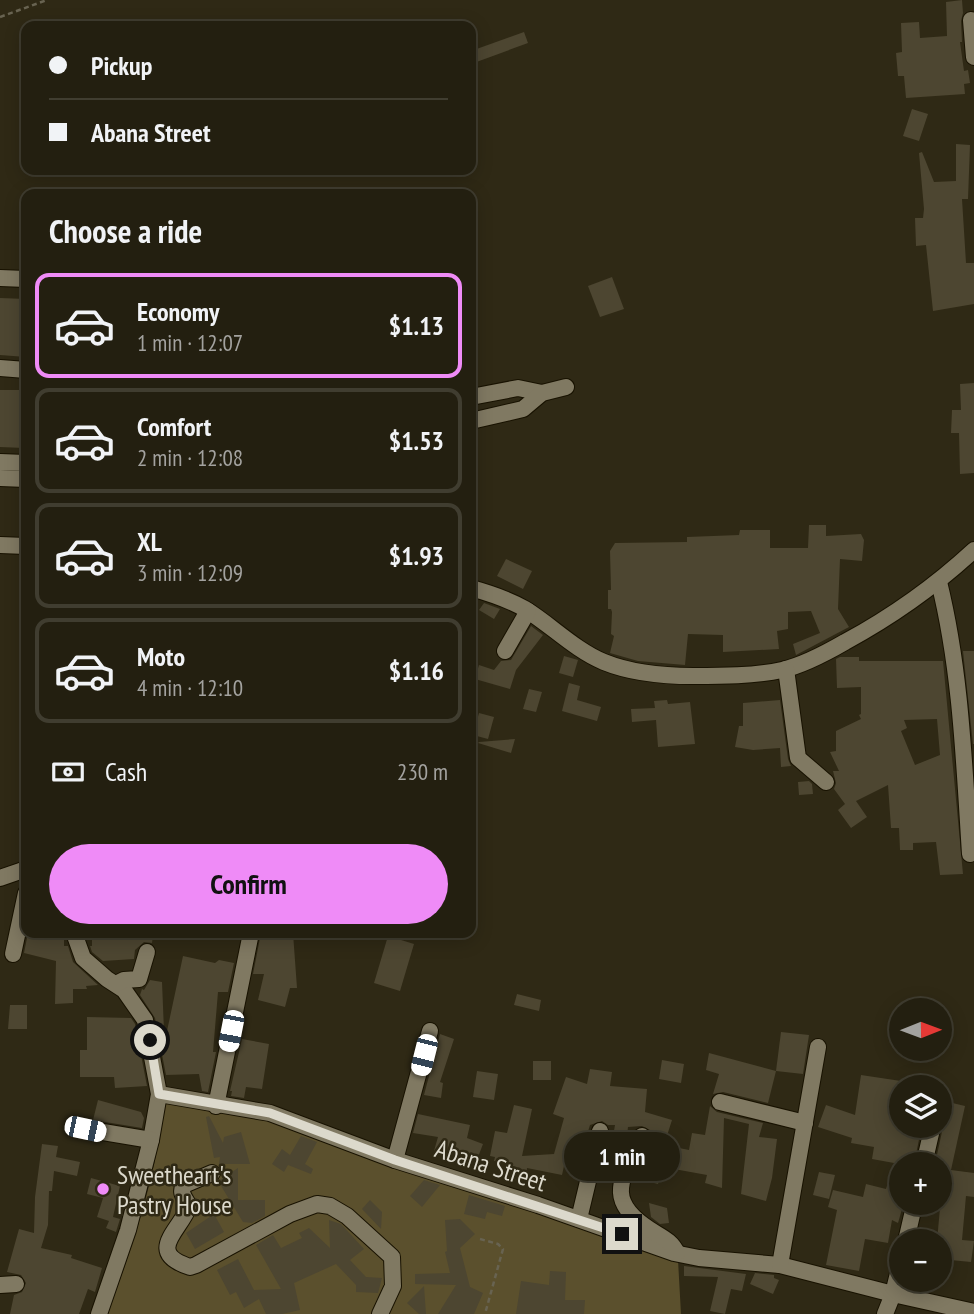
<!DOCTYPE html>
<meta charset="utf-8">
<style>
:root{--surface:#231f10;--page:#2b2719;--text:#f1f3f6;--muted:#a3a29f;--line:#403d30;--accent:#ef8bf7}
body{margin:0;font-family:"PT Sans Narrow",sans-serif;background:var(--page);color:var(--text);height:100vh;display:flex;flex-direction:column;font-size:26px;white-space:nowrap}
*{box-sizing:border-box;margin:0}
p{font-size:23px;color:var(--muted)}
.icon{flex:none;width:38px;height:38px;fill:none;stroke:currentColor;stroke-width:2;stroke-linecap:round;stroke-linejoin:round}
.map{position:relative;flex:1;overflow:hidden}
.details{position:absolute;left:21px;top:189px;width:455px;height:749px;display:flex;flex-direction:column;background:var(--surface);border-radius:14px;box-shadow:0 4px 18px #0003,0 0 0 2px var(--line)}
.details>*{flex:none}
.banner{position:absolute;left:21px;top:21px;width:455px;height:154px;border-radius:14px;box-shadow:0 4px 18px #0003,0 0 0 2px var(--line);display:grid;align-content:center;height:154px;padding:0 28px;background:var(--surface)}
.needle{width:46px;rotate:89deg}
.fabs{position:absolute;left:889px;top:998px;display:grid;gap:14px}
.fabs a{display:grid;place-items:center;width:63px;height:63px;border-radius:50%;background:var(--surface);box-shadow:0 4px 18px #0003,0 0 0 2px var(--line);font-size:35px}
.end{position:absolute;width:32px;height:32px;margin:-16px;border:9px solid #dcd9cc;background:#111;box-shadow:0 0 0 4px #111}
.from{border-radius:50%}
.bubble{position:absolute;height:49px;border-radius:24px;background:var(--surface);box-shadow:0 4px 18px #0003,0 0 0 2px var(--line);font-size:23px;font-weight:800;line-height:49px;text-align:center}
.car{position:absolute;width:21px;height:42px;margin:-21px -10px;border-radius:9px;box-shadow:0 0 5px 2px #0007;background:linear-gradient(#fff 24%,#345 0 40%,#fff 0 76%,#345 0 86%,#fff 0)}
.banner b{display:flex;align-items:center;gap:24px;height:66px;font-size:26px}
.banner b+b{border-top:2px solid var(--line)}
.banner i{width:18px;height:18px;background:var(--text)}
ul{padding:0;list-style:none}
li{display:flex;align-items:center;gap:21px;height:105px;margin:0 14px 10px;padding:0 14px;border:4px solid var(--line);border-radius:14px}
li div{flex:1}
li b{display:block;font-size:26px}
li em{font-style:normal;font-weight:800}
li.current{border-color:var(--accent)}
li>.icon{width:63px;height:63px;stroke-width:1.5}
h2{padding:0 28px;font-size:32px;line-height:84px}
.pay{display:flex;align-items:center;gap:18px;height:77px;padding:0 28px;font-size:26px}
.pay p{margin-inline-start:auto}
.cta{display:flex;gap:14px;margin-top:auto;padding:14px 28px}
.cta a{flex:1;height:80px;border-radius:42px;background:var(--accent);color:#111;font-size:28px;font-weight:800;line-height:80px;text-align:center}
.map>svg:first-child{display:block}
.green{fill:#5b502d}
.building{fill:#4d4631;fill-rule:evenodd}
.lines{fill:none;stroke-linecap:round;stroke-linejoin:round}
.minor-casing{stroke:#181201;stroke-width:18}
.path{stroke:#686351;stroke-width:2.5;stroke-dasharray:5 3.5;stroke-linecap:butt}
.minor{stroke:#807962;stroke-width:16}
.route{stroke:#dcd9cc;stroke-width:9}
.poi-dot{fill:#ef8bf7;stroke:#2f2915;stroke-width:2.5}
.labels{text-anchor:middle;dominant-baseline:central;stroke-width:5;stroke-linejoin:round;paint-order:stroke}
.street-label{font-size:26px;fill:#dcd9cc;stroke:#2f2915}
.poi-label{font-size:26px;fill:#dcd9cc;stroke:#2f2915;text-anchor:start}
</style>
<div class="map">
<svg width="974" height="1314" viewBox="0 0 974 1314">
<rect width="100%" height="100%" fill="#2f2915"/>
<path class="green" d="M165 1099 270 1117 678 1260 681 1314H107C134 1245 157 1172 165 1099Z"/>
<g class="building">
<polygon points="962,0 963,13 961,21 962,42 960,42 964,71 968,70 970,83 964,84 965,94 906,98 904,76 898,76 896,53 902,52 901,23 919,22 920,38 947,36 946,2"/>
<polygon points="524,32 528,43 471,64 471,51"/>
<polygon points="912,109 928,114 919,141 903,136"/>
<polygon points="956,144 970,145 968,199 962,199 966,263 974,263 974,304 933,311 926,245 916,246 915,218 923,218 924,209 919,153 922,152 934,182 956,181"/>
<polygon points="612,277 624,309 600,317 588,286"/>
<polygon points="0,298 26,299 26,357 0,355"/>
<polygon points="974,383 974,473 960,474 959,433 951,433 952,410 961,410 960,384"/>
<polygon points="0,390 22,390 24,448 0,447"/>
<polygon points="809,525 826,525 826,536 861,534 864,540 862,561 840,559 838,609 849,627 796,655 793,644 820,633 811,611 788,612 788,629 777,631 779,649 723,652 723,635 688,634 685,665 638,661 610,653 614,636 611,634 612,612 611,609 608,609 608,590 611,590 610,551 615,543 687,542 687,537 739,535 740,530 770,530 770,548 808,548"/>
<polygon points="506,559 532,571 523,589 497,576"/>
<polygon points="484,603 500,609 494,619 479,610"/>
<polygon points="531,626 543,635 516,670 510,689 475,679 479,665 494,670 501,661 511,660"/>
<polygon points="963,651 974,651 974,744 973,744"/>
<polygon points="564,656 578,660 573,677 559,673"/>
<path d="M840 657H859V661H943L963 874 940 875 936 842 913 843V850H900L899 828H891L888 785 856 801 867 817 851 828 838 810 845 804 834 789 836 783 833 771H839L830 752 836 751V731L861 719 859 715 861 714V687L837 688 836 659ZM937 719 940 755 915 765 901 731 907 728 904 720Z"/>
<polygon points="569,683 580,686 577,700 601,707 597,721 562,711"/>
<polygon points="529,689 542,692 536,712 523,709"/>
<polygon points="667,700 668,704 690,702 695,744 658,747 656,720 632,722 631,709 655,708 654,701"/>
<polygon points="780,700 788,759 791,766 781,767 780,748 753,750 735,747 739,726 743,726 743,703"/>
<polygon points="479,713 494,717 488,739 473,735"/>
<polygon points="515,739 511,753 478,743 479,742"/>
<polygon points="809,781 812,784 813,794 799,795 798,782"/>
<polygon points="28,933 64,935 64,946 68,946 73,962 98,985 86,986 87,989 73,989 73,1003 55,1004 56,961 24,953"/>
<polygon points="261,933 293,933 297,988 290,988 285,1007 258,1000 264,974 253,974"/>
<polygon points="153,935 152,943 144,942 135,950 134,959 103,961 92,952 90,946 92,946 92,938"/>
<polygon points="388,936 414,944 400,991 374,983"/>
<polygon points="183,956 215,963 219,960 234,963 228,992 218,992 213,1052 216,1052 208,1092 202,1091 199,1074 166,1075 155,1018 140,995 142,989 144,990 150,980 162,982 164,1031 167,1031"/>
<polygon points="517,994 541,1000 539,1011 514,1005"/>
<polygon points="10,1005 27,1005 27,1029 8,1029"/>
<polygon points="87,1017 131,1018 135,1024 147,1086 115,1088 114,1077 80,1077 80,1050 87,1050"/>
<polygon points="781,1032 809,1035 803,1074 776,1071"/>
<polygon points="440,1034 454,1039 440,1082 443,1083 441,1098 424,1095"/>
<polygon points="242,1039 269,1044 262,1089 246,1087 244,1098 231,1096 232,1091 230,1091"/>
<polygon points="709,1053 776,1071 768,1103 723,1092 713,1094 719,1074 706,1070"/>
<polygon points="662,1060 684,1064 681,1083 659,1079"/>
<rect x="533" y="1061" width="18" height="19"/>
<polygon points="590,1069 612,1072 610,1086 647,1089 645,1112 672,1120 664,1145 689,1150 692,1133 705,1135 710,1106 717,1112 763,1123 759,1137 777,1139 772,1178 766,1201 741,1194 749,1124 724,1118 722,1188 705,1183 707,1175 663,1167 658,1184 646,1181 644,1161 652,1140 650,1130 642,1126 628,1127 626,1144 612,1142 615,1125 608,1125 602,1121 590,1125 579,1161 566,1157 562,1175 527,1168 526,1181 511,1180 511,1165 494,1161 495,1157 490,1156 495,1131 507,1133 514,1105 532,1109 522,1156 554,1154 564,1118 553,1114 566,1077 587,1084"/>
<polygon points="477,1071 498,1074 494,1100 473,1097"/>
<polygon points="861,1075 901,1081 899,1125 922,1125 914,1164 901,1164 901,1202 904,1202 898,1223 892,1220 888,1243 865,1239 859,1271 826,1265 837,1210 828,1207 833,1190 863,1197 866,1184 886,1189 894,1163 872,1159 874,1147 851,1143 852,1138 818,1127 826,1105 855,1115"/>
<polygon points="98,1100 141,1112 144,1118 142,1128 93,1120"/>
<polygon points="944,1101 965,1106 951,1170 974,1173 974,1197 966,1196 962,1240 974,1241 971,1262 940,1259 940,1241 937,1241 941,1197 940,1164 935,1164 943,1127 941,1118"/>
<polygon points="418,1114 470,1125 467,1138 483,1144 475,1165 434,1151 438,1137 413,1133"/>
<polygon points="209,1116 223,1143 224,1137 241,1132 250,1164 219,1164 220,1157 214,1158 206,1117"/>
<polygon points="301,1136 317,1142 305,1164 313,1169 311,1174 288,1165 284,1172 272,1164 282,1149 290,1155"/>
<polygon points="42,1144 58,1146 56,1157 80,1162 77,1176 54,1171 52,1191 49,1191 48,1225 41,1248 72,1255 71,1258 102,1268 95,1292 88,1289 79,1314 10,1314 14,1295 22,1292 26,1283 21,1275 7,1272 19,1229 34,1233 35,1197"/>
<polygon points="238,1168 238,1200 265,1200 265,1216 252,1223 243,1222 218,1181"/>
<polygon points="819,1172 835,1175 829,1199 813,1195"/>
<polygon points="91,1178 120,1186 113,1217 120,1219 116,1232 106,1228 109,1221 97,1217 103,1198 87,1194"/>
<polygon points="424,1180 440,1185 422,1207 410,1196"/>
<polygon points="469,1195 505,1206 502,1216 487,1212 485,1219 464,1214"/>
<polygon points="370,1200 382,1212 381,1229 362,1209"/>
<polygon points="649,1203 667,1208 669,1223 660,1224 651,1217"/>
<polygon points="214,1214 224,1232 195,1249 186,1233"/>
<polygon points="460,1219 475,1234 460,1248 470,1287 483,1293 474,1314 438,1314 456,1285 415,1284 415,1274 450,1273 445,1252 447,1251 445,1220"/>
<polygon points="329,1220 341,1224 364,1249 350,1260 366,1277 382,1278 378,1293 356,1292 356,1285 336,1264 294,1283 300,1310 282,1314 266,1314 259,1299 244,1308 236,1292 230,1295 217,1270 238,1259 254,1290 281,1289 256,1245 273,1235 281,1248 302,1238 299,1233 309,1228 330,1248"/>
<polygon points="684,1266 746,1274 742,1291 731,1289 725,1314 710,1311 718,1277 684,1276"/>
<polygon points="550,1271 566,1272 565,1300 585,1300 584,1314 516,1314 521,1281 549,1285"/>
<polygon points="755,1273 774,1275 774,1278 779,1280 773,1294 750,1284"/>
<polygon points="424,1286 426,1314 419,1314 407,1303"/>
</g>
<g class="lines">
<g class="minor-casing">
<g id="minor">
<polyline points="971,20 974,57"/>
<polyline points="0,278 26,279"/>
<polyline points="0,368 26,370"/>
<polyline points="471,397 518,388 542,393"/>
<polyline points="471,421 523,409 542,393 566,387"/>
<polyline points="0,462 26,463"/>
<polyline points="0,478 26,479"/>
<polyline points="0,545 26,546"/>
<path d="M939 582C961 671 964 763 970 854"/>
<path d="M471 588C489 593 508 599 525 609 551 625 575 650 604 662 631 673 663 676 693 676 721 676 754 676 782 670 804 665 826 653 845 642 893 616 934 587 974 550"/>
<polyline points="505,651 528,611"/>
<polyline points="786,669 798,758 826,782"/>
<polyline points="0,878 26,869"/>
<polyline points="74,933 83,958 107,979 124,990 145,1020 159,1094 151,1140 128,1230 99,1314"/>
<polyline points="13,954 26,893"/>
<polyline points="116,984 124,980 139,979 147,952"/>
<polyline points="159,1094 270,1113 395,1160 538,1205 674,1253 699,1258 780,1265 893,1294 974,1312"/>
<polyline points="720,1102 805,1123"/>
<polyline points="216,1106 251,933"/>
<polyline points="85,1129 151,1140"/>
<path d="M642 1136C623 1177 603 1199 649 1229 661 1237 671 1240 677 1253"/>
<polyline points="395,1160 430,1031"/>
<polyline points="924,1164 933,1125"/>
<path d="M212 1173 184 1185C179 1193 185 1198 189 1206 181 1230 144 1252 190 1267L196 1265 290 1214 317 1204 330 1206 347 1216 392 1257 393 1286 380 1314"/>
<polyline points="579,1219 600,1131"/>
<polyline points="906,1241 915,1202"/>
<polyline points="780,1265 818,1047"/>
<polyline points="0,1285 16,1284"/>
<polyline points="885,1314 893,1294 901,1261"/>
</g>
</g>
<g class="path">
<polyline points="0,17 47,0"/>
<polyline points="480,1239 498,1244 503,1249 485,1314"/>
</g>
<use href="#minor" class="minor"/>
</g>
<g class="lines">
<polyline class="route" points="150,1040 159,1094 270,1113 395,1160 622,1234"/>
</g>
<circle class="poi-dot" cx="103" cy="1189" r="7"/>
<g class="labels">
<g class="street-label">
<text transform="translate(491 1165) rotate(18)">Abana Street</text>
</g>
<g class="poi-label">
<text x="117" y="1174">Sweetheart's<tspan x="117" dy="30">Pastry House</tspan></text>
</g>
</g>
</svg>
<div class="fabs">
<a><svg class="needle" viewBox="-14 -14 28 28"><path d="M0-13l5 13h-10z" fill="#e53935"/><path d="M0 13l5-13h-10z" fill="#a3a29f"/></svg></a>
<a><svg class="icon" aria-label="layers" viewBox="0 0 24 24"><path d="M12 4l9 5-9 5-9-5zM3 14l9 5 9-5"/></svg></a>
<a>+</a>
<a>−</a>
</div>
<i class="end from" style="left:150px;top:1040px"></i>
<i class="end" style="left:622px;top:1234px"></i>
<div class="bubble" style="left:564px;top:1132px;width:116px">1 min</div>
<i class="car" style="left:231px;top:1031px;rotate:191deg"></i>
<i class="car" style="left:424px;top:1055px;rotate:194deg"></i>
<i class="car" style="left:85px;top:1129px;rotate:102deg"></i>
<div class="banner">
<b><i class="from"></i>Pickup</b>
<b><i></i>Abana Street</b>
</div>
<section class="details">
<h2>Choose a ride</h2>
<ul>
<li class="current"><svg class="icon" aria-label="car" viewBox="0 0 24 24"><path d="M5 17H2v-5l4-1 3-4h7l3 4 3 1v5h-3M9 17h6M6 11h13"/><circle cx="7" cy="17" r="2"/><circle cx="17" cy="17" r="2"/></svg><div><b>Economy</b><p>1 min · 12:07</p></div><em>$1.13</em></li>
<li><svg class="icon" aria-label="car" viewBox="0 0 24 24"><path d="M5 17H2v-5l4-1 3-4h7l3 4 3 1v5h-3M9 17h6M6 11h13"/><circle cx="7" cy="17" r="2"/><circle cx="17" cy="17" r="2"/></svg><div><b>Comfort</b><p>2 min · 12:08</p></div><em>$1.53</em></li>
<li><svg class="icon" aria-label="car" viewBox="0 0 24 24"><path d="M5 17H2v-5l4-1 3-4h7l3 4 3 1v5h-3M9 17h6M6 11h13"/><circle cx="7" cy="17" r="2"/><circle cx="17" cy="17" r="2"/></svg><div><b>XL</b><p>3 min · 12:09</p></div><em>$1.93</em></li>
<li><svg class="icon" aria-label="car" viewBox="0 0 24 24"><path d="M5 17H2v-5l4-1 3-4h7l3 4 3 1v5h-3M9 17h6M6 11h13"/><circle cx="7" cy="17" r="2"/><circle cx="17" cy="17" r="2"/></svg><div><b>Moto</b><p>4 min · 12:10</p></div><em>$1.16</em></li>
</ul>
<div class="pay"><svg class="icon" aria-label="cash" viewBox="0 0 24 24"><path d="M3 7h18v10H3z"/><circle cx="12" cy="12" r="2"/></svg>Cash<p>230 m</p></div>
<div class="cta"><a>Confirm</a></div>
</section>
</div>
